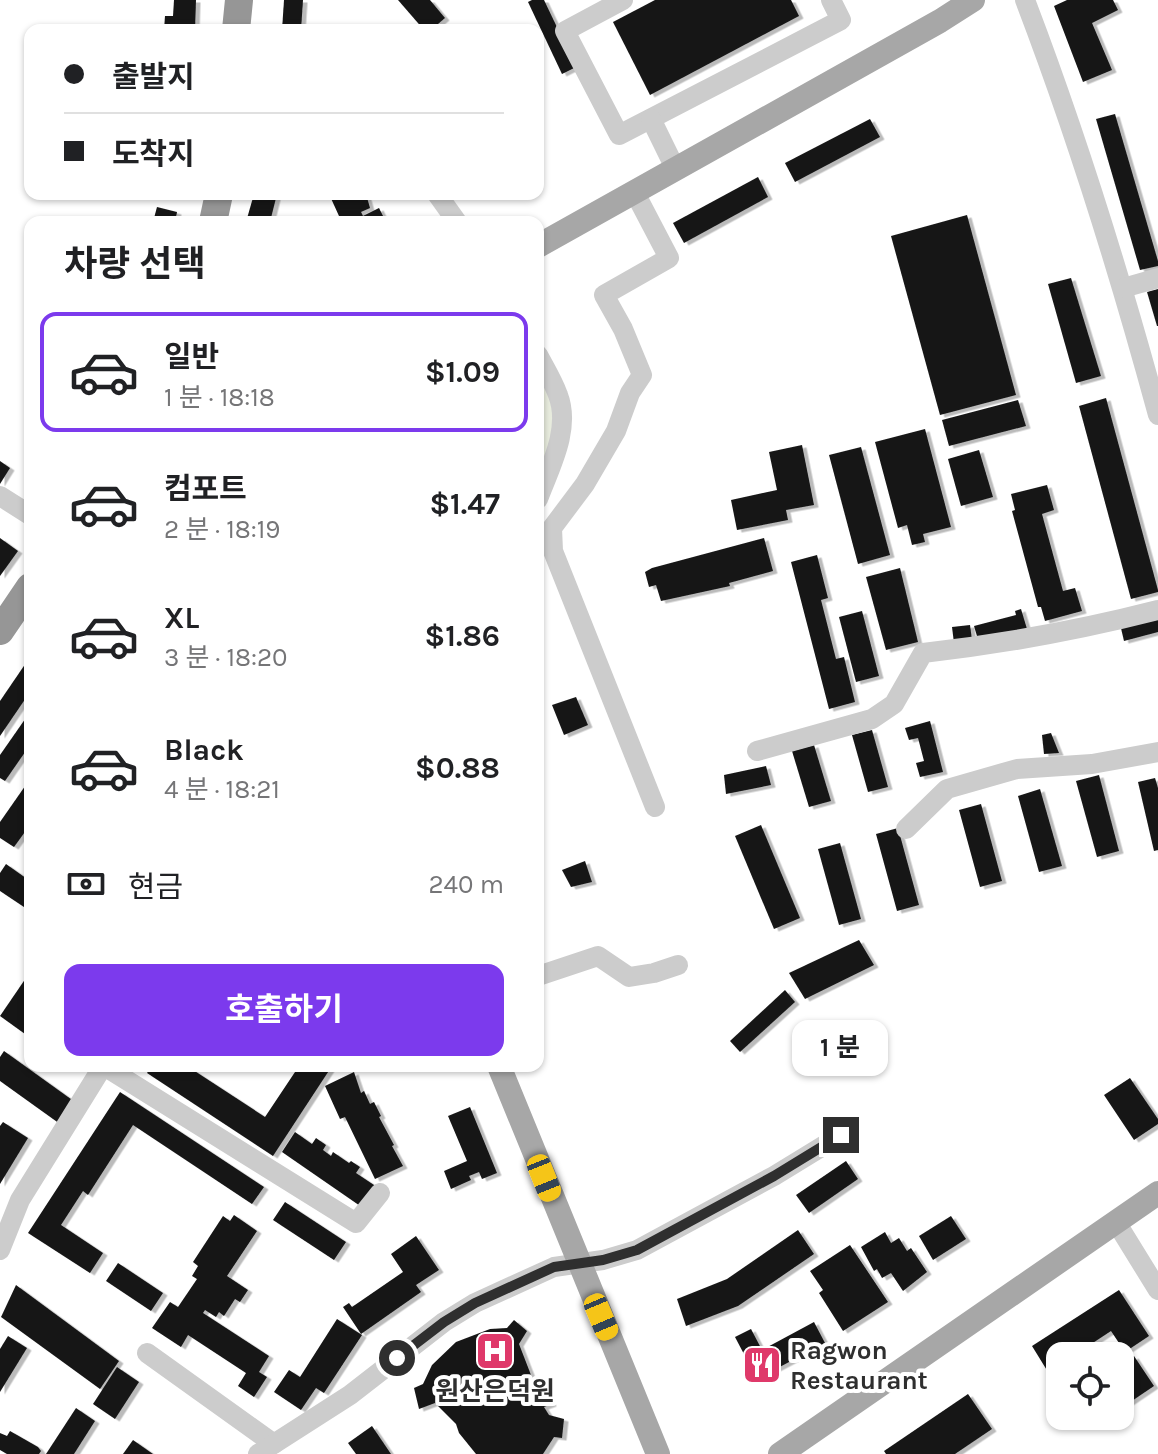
<!DOCTYPE html>
<html lang="ko">
<meta charset="utf-8">
<style>
:root{--surface:#fff;--page:#f2f2f2;--text:#202124;--muted:#757577;--line:#e0e0e0;--accent:#7c3aed}
body{margin:0;font-family:Karla,"Noto Sans KR",sans-serif;background:var(--page);color:var(--text);height:100vh;display:flex;flex-direction:column;font-size:30px;white-space:nowrap}
*{box-sizing:border-box;margin:0}
p{font-size:26px;color:var(--muted)}
.icon{flex:none;width:44px;height:44px;fill:none;stroke:currentColor;stroke-width:2;stroke-linecap:round;stroke-linejoin:round}
.map{position:relative;flex:1;overflow:hidden}
.panel{position:absolute;left:24px;top:216px;width:520px;height:856px;display:flex;flex-direction:column;background:var(--surface);border-radius:16px;box-shadow:0 2px 6px #0004}
.panel>*{flex:none}
.hud{position:absolute;left:24px;top:24px;width:520px;height:176px;border-radius:16px;box-shadow:0 2px 6px #0004;display:grid;align-content:center;height:176px;padding:0 40px;background:var(--surface)}
.buttons{position:absolute;left:1046px;top:1342px;display:grid;gap:16px}
.buttons a{display:grid;place-items:center;width:88px;height:88px;border-radius:16px;background:var(--surface);box-shadow:0 2px 6px #0004;font-size:40px}
.end{position:absolute;width:36px;height:36px;margin:-18px;border:10px solid #2f2f2f;background:#fff;box-shadow:0 0 0 4px #fff}
.from{border-radius:50%}
.bubble{position:absolute;height:56px;border-radius:16px;background:var(--surface);box-shadow:0 2px 6px #0004;font-size:26px;font-weight:700;line-height:56px;text-align:center}
.car{position:absolute;width:24px;height:48px;margin:-24px -12px;border-radius:10px;box-shadow:0 0 6px 2px #0007;background:linear-gradient(#f5c518 24%,#345 0 40%,#f5c518 0 76%,#345 0 86%,#f5c518 0)}
.hud b{display:flex;align-items:center;gap:28px;height:76px;font-size:30px}
.hud b+b{border-top:2px solid var(--line)}
.hud i{width:20px;height:20px;background:var(--text)}
ul{padding:0;list-style:none}
li{display:flex;align-items:center;gap:24px;height:120px;margin:0 16px 12px;padding:0 24px;border:4px solid transparent;border-radius:16px}
li div{flex:1}
li b{display:block;font-size:30px}
li em{font-style:normal;font-weight:700}
li.current{border-color:var(--accent)}
li>.icon{width:72px;height:72px;stroke-width:1.5}
h2{padding:0 40px;font-size:36px;line-height:96px}
.pay{display:flex;align-items:center;gap:20px;height:88px;padding:0 40px;font-size:30px}
.pay p{margin-inline-start:auto}
.action{display:flex;gap:16px;margin-top:auto;padding:16px 40px}
.action a{flex:1;height:92px;border-radius:16px;background:var(--accent);color:#fff;font-size:32px;font-weight:700;line-height:92px;text-align:center}
.map>svg:first-child{display:block}
.green{fill:#e8ecde}
.building{fill:#161616;filter:url(#shadow)}
.lines{fill:none;stroke-linecap:round;stroke-linejoin:round}
.minor{stroke:#ccc;stroke-width:20}
.major{stroke:#a7a7a7;stroke-width:24}
.highway{stroke:#969696;stroke-width:28}
.route{stroke:#2f2f2f;stroke-width:10}
.labels{text-anchor:middle;dominant-baseline:central;stroke-width:8;stroke-linejoin:round;paint-order:stroke}
.poi-label{font-size:26px;font-weight:bold;fill:#2f2f2f;stroke:#fff;text-anchor:start}
</style>
<div class="map">
<svg width="1158" height="1454" viewBox="0 0 1158 1454">
<defs>
<filter id="shadow"><feDropShadow dx="4.5" dy="2.5" stdDeviation="0" flood-color="#0004"/></filter>
</defs>
<rect width="100%" height="100%" fill="#fff"/>
<path class="green" d="M538 375C564 421 555 435 538 482Z"/>
<g class="building">
<polygon points="174,0 196,0 195,30 164,30 165,16 173,16"/>
<polygon points="284,0 303,0 301,30 282,30"/>
<polygon points="398,0 430,0 445,18 431,30 424,30"/>
<polygon points="532,0 544,0 576,67 562,74 528,2"/>
<polygon points="655,0 791,0 799,16 650,95 613,22"/>
<polygon points="1067,0 1113,0 1118,10 1092,23 1112,70 1083,82 1054,6"/>
<polygon points="1115,114 1158,261 1158,266 1140,270 1096,119"/>
<polygon points="870,119 880,137 795,182 785,163"/>
<polygon points="758,177 768,197 684,243 673,223"/>
<polygon points="254,194 277,194 270,222 246,222"/>
<polygon points="329,194 366,194 370,208 361,212 363,216 379,208 386,222 363,222 360,216 348,219 339,216"/>
<polygon points="157,207 177,212 175,222 153,222"/>
<polygon points="967,215 1016,395 940,415 891,236"/>
<polygon points="1071,278 1101,376 1076,383 1048,284"/>
<polygon points="1158,289 1158,326 1157,326 1147,292"/>
<polygon points="1106,398 1158,590 1158,592 1131,599 1079,406"/>
<polygon points="1018,400 1026,426 949,446 942,420"/>
<polygon points="925,429 951,527 923,534 925,542 912,545 907,525 898,528 875,442"/>
<polygon points="802,445 814,505 786,510 788,520 737,530 731,500 777,490 769,452"/>
<polygon points="861,447 890,555 858,564 829,455"/>
<polygon points="979,450 993,497 961,506 948,459"/>
<polygon points="0,461 10,468 0,484"/>
<polygon points="1047,485 1054,510 1042,514 1063,591 1075,588 1082,611 1045,621 1041,607 1038,607 1012,511 1015,510 1011,494"/>
<polygon points="0,538 18,551 0,576"/>
<polygon points="764,538 773,571 729,583 730,586 661,601 656,585 649,587 645,572 652,568"/>
<polygon points="817,555 828,598 821,600 836,659 844,657 855,702 829,709 791,562"/>
<polygon points="900,568 918,642 886,650 866,577"/>
<polygon points="1021,609 1027,629 979,643 974,626 1016,615 1015,611"/>
<polygon points="862,611 879,676 856,682 839,617"/>
<polygon points="1158,614 1158,632 1124,641 1120,624"/>
<polygon points="970,625 972,640 954,643 952,627"/>
<polygon points="30,657 30,692 0,736 0,701"/>
<polygon points="576,697 588,725 564,735 552,705"/>
<polygon points="30,712 30,745 5,781 0,778 0,755"/>
<polygon points="930,721 943,772 920,777 916,763 924,761 918,738 909,740 905,728"/>
<polygon points="872,730 888,787 868,792 852,735"/>
<polygon points="1051,733 1059,753 1044,754 1042,735"/>
<polygon points="814,745 831,801 809,807 792,751"/>
<polygon points="766,766 771,785 726,794 724,775"/>
<polygon points="1099,775 1119,851 1097,857 1076,781"/>
<polygon points="1155,778 1158,788 1158,850 1154,851 1138,782"/>
<polygon points="30,779 30,825 14,847 0,838 0,822"/>
<polygon points="1040,789 1062,866 1039,872 1018,796"/>
<polygon points="981,804 1002,881 980,887 959,810"/>
<polygon points="761,825 800,918 774,929 735,836"/>
<polygon points="898,828 919,905 897,911 876,834"/>
<polygon points="840,843 861,919 839,925 818,849"/>
<polygon points="585,861 592,882 571,887 562,870"/>
<polygon points="6,864 30,881 30,911 0,891 0,873"/>
<polygon points="859,940 874,965 805,999 789,973"/>
<polygon points="30,972 30,1027 25,1034 0,1016"/>
<polygon points="785,990 795,1002 740,1052 730,1041"/>
<polygon points="4,1051 75,1102 60,1124 0,1081 0,1057"/>
<polygon points="152,1066 187,1066 265,1117 299,1066 332,1066 273,1156 147,1073"/>
<polygon points="354,1072 361,1093 364,1091 370,1104 374,1102 381,1116 379,1117 394,1145 392,1146 403,1166 375,1179 345,1117 340,1119 325,1086"/>
<polygon points="1130,1078 1158,1119 1158,1124 1134,1140 1104,1095"/>
<polygon points="120,1092 264,1187 252,1204 133,1125 88,1195 83,1191 61,1225 103,1253 90,1273 28,1233"/>
<polygon points="470,1107 497,1173 482,1179 479,1172 469,1176 471,1180 451,1189 444,1171 467,1161 448,1116"/>
<polygon points="3,1122 28,1138 0,1184 0,1126"/>
<polygon points="295,1132 312,1144 316,1138 326,1145 323,1150 331,1156 333,1152 349,1163 351,1161 360,1167 356,1173 380,1189 366,1210 282,1152"/>
<polygon points="846,1161 858,1179 809,1213 796,1195"/>
<polygon points="285,1202 346,1242 334,1260 273,1220"/>
<polygon points="234,1215 257,1231 227,1276 248,1290 240,1302 235,1299 224,1316 219,1312 216,1317 205,1310 203,1313 269,1356 259,1372 267,1377 254,1397 238,1386 246,1373 188,1335 181,1347 152,1328 170,1302 178,1307 197,1279 192,1276 198,1266 193,1262 223,1216 230,1221"/>
<polygon points="951,1216 966,1239 933,1260 919,1236"/>
<polygon points="798,1230 814,1254 738,1306 686,1326 677,1299 727,1279"/>
<polygon points="885,1232 891,1243 899,1238 907,1251 911,1248 927,1272 903,1291 891,1273 882,1278 877,1269 874,1271 861,1247"/>
<polygon points="416,1236 439,1270 416,1285 421,1292 361,1334 343,1307 349,1303 352,1307 403,1272 391,1254"/>
<polygon points="850,1245 888,1302 843,1331 819,1293 823,1290 810,1271"/>
<polygon points="118,1263 163,1293 151,1311 106,1281"/>
<polygon points="16,1285 119,1361 100,1389 1,1317"/>
<polygon points="1119,1290 1149,1336 1125,1352 1111,1331 1073,1356 1060,1356 1060,1364 1048,1372 1032,1346"/>
<polygon points="337,1319 362,1335 324,1393 316,1388 301,1410 274,1392 289,1370 300,1377"/>
<polygon points="514,1320 527,1331 519,1344 536,1388 544,1385 552,1404 544,1407 549,1415 564,1419 562,1438 554,1437 543,1454 476,1454 459,1433 456,1424 435,1403 419,1409 414,1388 423,1384 432,1365 456,1342 490,1329 507,1328"/>
<polygon points="814,1322 825,1343 757,1379 735,1337 751,1329 762,1350"/>
<polygon points="8,1336 27,1348 0,1392 0,1349"/>
<polygon points="1134,1356 1154,1386 1120,1409 1120,1366"/>
<polygon points="117,1367 139,1382 115,1419 93,1404"/>
<polygon points="968,1394 992,1429 955,1454 886,1454 884,1451"/>
<polygon points="76,1408 95,1421 74,1454 46,1454"/>
<polygon points="372,1426 391,1454 356,1454 348,1443"/>
<polygon points="10,1431 38,1447 41,1451 39,1454 7,1454 0,1450 0,1433 7,1436"/>
<polygon points="133,1440 153,1454 123,1454"/>
</g>
<g class="lines">
<g class="minor">
<polyline points="623,0 565,31 619,135 841,20 831,0"/>
<path d="M1025 0C1077 136 1120 275 1158 415"/>
<polyline points="651,119 676,170"/>
<polyline points="635,193 669,258 604,295 623,329 642,375 630,393 616,431 585,484 552,528 553,551 655,807"/>
<polyline points="437,194 457,222"/>
<polyline points="1123,288 1158,278"/>
<path d="M538 355C545 368 553 381 558 395 571 429 550 467 538 499"/>
<polyline points="0,496 30,515"/>
<path d="M757 751 872 719 894 704 923 653C1003 644 1080 630 1158 610"/>
<polyline points="906,829 947,789 1017,769 1092,764 1158,752"/>
<polyline points="538,976 598,956 629,977 654,973 678,965"/>
<polyline points="104,1066 356,1223 380,1193"/>
<polyline points="1116,1222 1158,1290"/>
<polyline points="0,1250 20,1200 103,1066"/>
<polyline points="147,1353 274,1444"/>
<polyline points="258,1454 350,1395 444,1322 475,1303 554,1267 603,1260 637,1250 774,1176 841,1135"/>
</g>
<g class="major">
<polyline points="538,246 940,21 973,0"/>
<polyline points="499,1066 658,1454"/>
<polyline points="780,1454 1158,1193"/>
</g>
<g class="highway">
<polyline points="236,30 239,0"/>
<polyline points="213,222 219,194"/>
<polyline points="0,631 30,587"/>
</g>
</g>
<g class="lines">
<polyline class="route" points="397,1358 444,1322 475,1303 554,1267 603,1260 637,1250 774,1176 841,1135"/>
</g>
<defs>
<g id="hospital-square" transform="scale(2)"><rect x="-9" y="-9" width="18" height="18" rx="4" fill="#df396a" stroke="#fff"/><path d="M-5-5h3v3.5h4V-5h3V5h-3V1.5h-4V5h-3Z" fill="#fff"/></g>
<g id="restaurant-square" transform="scale(2)"><rect x="-9" y="-9" width="18" height="18" rx="4" fill="#df396a" stroke="#fff"/><path d="M-5-6h1v4h1v-4h1v4h1v-4h1v5L-1.5 .5V6h-2V.5L-5-1ZM5-6V6H3V1.5H1.5Q1.5-4 5-6Z" fill="#fff"/></g>
</defs>
<g fill-rule="evenodd">
<use href="#hospital-square" x="495" y="1351"/>
<use href="#restaurant-square" x="762" y="1365"/>
</g>
<g class="labels">
<g class="poi-label">
<text x="790" y="1350">Ragwon<tspan x="790" dy="30">Restaurant</tspan></text>
<text x="495" y="1391" text-anchor="middle">원산은덕원</text>
</g>
</g>
</svg>
<div class="buttons">
<a><svg class="icon" aria-label="locate" viewBox="0 0 24 24"><circle cx="12" cy="12" r="6"/><path d="M12 2v4M12 18v4M2 12h4M18 12h4"/></svg></a>
</div>
<i class="end from" style="left:397px;top:1358px"></i>
<i class="end" style="left:841px;top:1135px"></i>
<div class="bubble" style="left:792px;top:1020px;width:96px">1 분</div>
<i class="car" style="left:544px;top:1178px;rotate:158deg"></i>
<i class="car" style="left:601px;top:1317px;rotate:157deg"></i>
<div class="hud">
<b><i class="from"></i>출발지</b>
<b><i></i>도착지</b>
</div>
<section class="panel">
<h2>차량 선택</h2>
<ul>
<li class="current"><svg class="icon" aria-label="car" viewBox="0 0 24 24"><path d="M5 17H2v-5l4-1 3-4h7l3 4 3 1v5h-3M9 17h6M6 11h13"/><circle cx="7" cy="17" r="2"/><circle cx="17" cy="17" r="2"/></svg><div><b>일반</b><p>1 분 · 18:18</p></div><em>$1.09</em></li>
<li><svg class="icon" aria-label="car" viewBox="0 0 24 24"><path d="M5 17H2v-5l4-1 3-4h7l3 4 3 1v5h-3M9 17h6M6 11h13"/><circle cx="7" cy="17" r="2"/><circle cx="17" cy="17" r="2"/></svg><div><b>컴포트</b><p>2 분 · 18:19</p></div><em>$1.47</em></li>
<li><svg class="icon" aria-label="car" viewBox="0 0 24 24"><path d="M5 17H2v-5l4-1 3-4h7l3 4 3 1v5h-3M9 17h6M6 11h13"/><circle cx="7" cy="17" r="2"/><circle cx="17" cy="17" r="2"/></svg><div><b>XL</b><p>3 분 · 18:20</p></div><em>$1.86</em></li>
<li><svg class="icon" aria-label="car" viewBox="0 0 24 24"><path d="M5 17H2v-5l4-1 3-4h7l3 4 3 1v5h-3M9 17h6M6 11h13"/><circle cx="7" cy="17" r="2"/><circle cx="17" cy="17" r="2"/></svg><div><b>Black</b><p>4 분 · 18:21</p></div><em>$0.88</em></li>
</ul>
<div class="pay"><svg class="icon" aria-label="cash" viewBox="0 0 24 24"><path d="M3 7h18v10H3z"/><circle cx="12" cy="12" r="2"/></svg>현금<p>240 m</p></div>
<div class="action"><a>호출하기</a></div>
</section>
</div>
